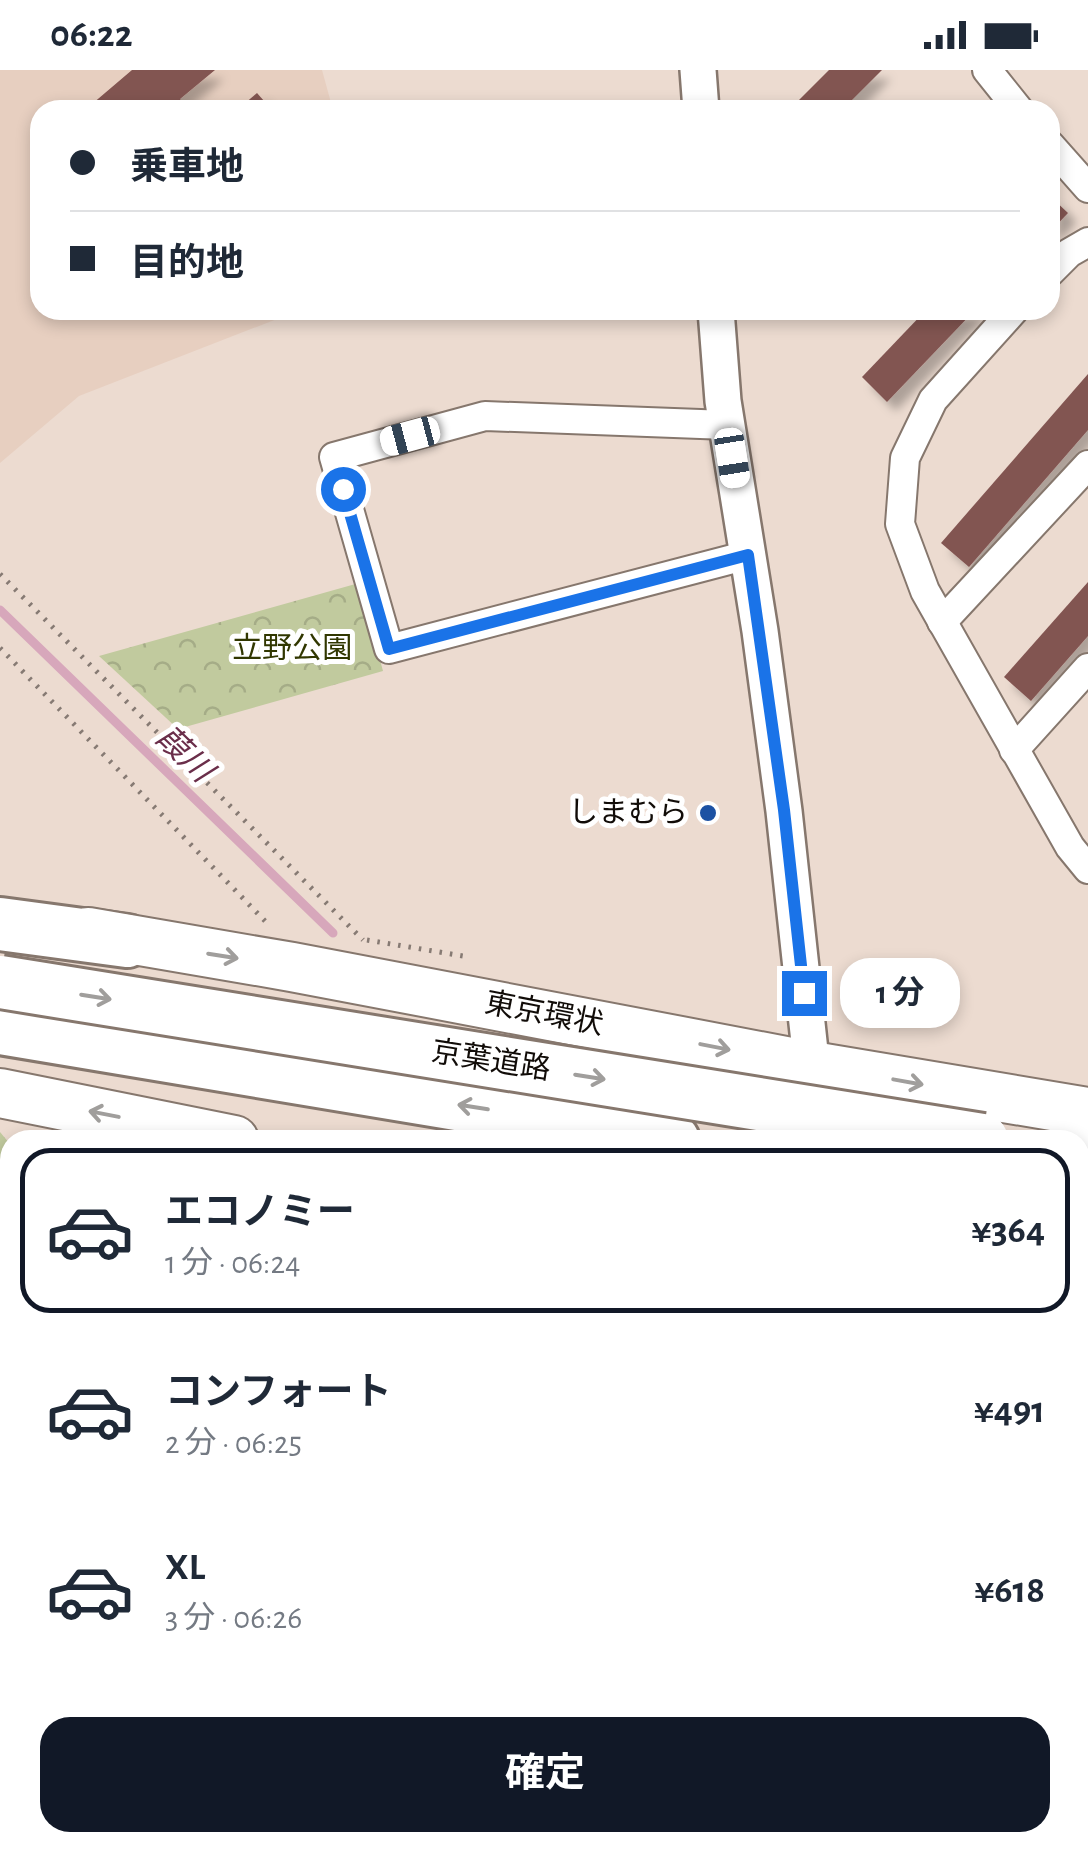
<!DOCTYPE html>
<html lang="ja">
<meta charset="utf-8">
<style>
:root{--surface:#fff;--page:#f2f2f3;--text:#1f2937;--muted:#747a83;--line:#e0e1e3;--accent:#111827}
body{margin:0;font-family:"Alegreya Sans","Noto Sans JP",sans-serif;background:var(--page);color:var(--text);height:100vh;display:flex;flex-direction:column;font-size:38px;white-space:nowrap}
*{box-sizing:border-box;margin:0}
p{font-size:32px;color:var(--muted)}
.icon{flex:none;width:55px;height:55px;fill:none;stroke:currentColor;stroke-width:2;stroke-linecap:round;stroke-linejoin:round}
.map{position:relative;flex:1;overflow:hidden}
.side{position:absolute;left:0px;top:1060px;width:1090px;height:722px;display:flex;flex-direction:column;background:var(--surface);border-radius:30px 30px 0 0;box-shadow:0 5px 15px #0003}
.side>*{flex:none}
.banner{position:absolute;left:30px;top:30px;width:1030px;height:220px;border-radius:30px;box-shadow:0 5px 15px #0003;display:grid;align-content:center;height:220px;padding:0 40px;background:var(--surface)}
.end{position:absolute;width:45px;height:45px;margin:-22px;border:12px solid #1a73e8;background:#fff;box-shadow:0 0 0 5px #fff}
.from{border-radius:50%}
.bubble{position:absolute;height:70px;border-radius:30px;background:var(--surface);box-shadow:0 5px 15px #0003;font-size:32px;font-weight:700;line-height:70px;text-align:center}
.car{position:absolute;width:30px;height:60px;margin:-30px -15px;border-radius:12px;box-shadow:0 0 8px 2px #0007;background:linear-gradient(#fff 24%,#345 0 40%,#fff 0 76%,#345 0 86%,#fff 0)}
.banner b{display:flex;align-items:center;gap:35px;height:95px;font-size:38px}
.banner b+b{border-top:2px solid var(--line)}
.banner i{width:25px;height:25px;background:var(--text)}
ul{padding:18px 0 0;list-style:none}
li{display:flex;align-items:center;gap:30px;height:165px;margin:0 20px 15px;padding:0 20px;border:5px solid transparent;border-radius:30px}
li div{flex:1}
li b{display:block;font-size:38px}
li em{font-style:normal;font-weight:700}
li.on{border-color:var(--accent)}
li>.icon{width:90px;height:90px;stroke-width:1.5}
.action{display:flex;gap:20px;margin-top:auto;padding:20px 40px}
.action a{flex:1;height:115px;border-radius:30px;background:var(--accent);color:#fff;font-size:40px;font-weight:700;line-height:115px;text-align:center}
.status{display:flex;justify-content:space-between;align-items:center;height:70px;padding:0 50px;background:var(--surface);direction:ltr}
.status svg{height:28px;fill:currentColor}
.map>svg:first-child{display:block}
.built{fill:#e7cfc0}
.forest{fill:url(#forest-firs)}
.park{fill:url(#park-crowns)}
.lines{fill:none;stroke-linecap:round;stroke-linejoin:round}
.stream{stroke:#d7a7bb;stroke-width:9}
.building{fill:#825451;filter:url(#shadow)}
.minor-casing{stroke:#86776d;stroke-width:32}
.tertiary-casing{stroke:#86776d;stroke-width:40}
.trunk-casing{stroke:#86776d;stroke-width:52}
.motorway-casing{stroke:#86776d;stroke-width:58}
.path{stroke:#867a73;stroke-width:5;stroke-dasharray:2.5 8;stroke-linecap:butt}
.minor{stroke:#fff;stroke-width:28}
.tertiary{stroke:#fff;stroke-width:35}
.trunk{stroke:#fff;stroke-width:48}
.motorway{stroke:#fff;stroke-width:52}
.motorway-bridge-casing{stroke:#86776d;stroke-width:58;stroke-linecap:butt}
.motorway-bridge{stroke:#fff;stroke-width:52}
.oneway{stroke:#a09e9c}
.route{stroke:#1a73e8;stroke-width:12}
.poi-dot{fill:#1c51a3;stroke:#fff;stroke-width:4}
.labels{text-anchor:middle;dominant-baseline:central;stroke-width:10;stroke-linejoin:round;paint-order:stroke}
.park-label{font-size:30px;fill:#313700;stroke:#fff}
.poi-label{font-size:30px;fill:#110c08;stroke:#fff;text-anchor:end}
.street-label{font-size:30px;fill:#110c08;stroke:#fff}
.water-label{font-size:32px;font-style:italic;fill:#6a2e4a;stroke:#fff}
</style>
<div class="status"><b>06:22</b><svg viewBox="0 0 49 12"><path d="M0 12V9h3v3zM5 12V6h3v6zM10 12V3h3v9zM15 12V0h3v12zM26 1h20v11H26zM47 4h2v5h-2z"/></svg></div>
<div class="map">
<svg width="1088" height="1781" viewBox="0 0 1088 1781">
<defs>
<pattern id="forest-firs" width="22" height="20" patternUnits="userSpaceOnUse" patternTransform="scale(2.5)"><rect width="22" height="20" fill="#c1ca9e"/><path d="M5 1l3.5 6h-7zM16 11l3.5 6h-7z" fill="#a5ac87"/></pattern>
<pattern id="park-crowns" width="20" height="18" patternUnits="userSpaceOnUse" patternTransform="scale(2.5)"><rect width="20" height="18" fill="#c1ca9e"/><path d="M2 6a3 3 0 1 1 6 0M12 15a3 3 0 1 1 6 0" fill="none" stroke="#a5ac87"/></pattern>
<filter id="shadow"><feDropShadow dx="9" dy="9" stdDeviation="5" flood-color="#0004"/></filter>
</defs>
<rect width="100%" height="100%" fill="#ecdbd0"/>
<polygon class="built" points="0,0 322,0 333,40 40,40 40,240 300,240 79,326 0,393"/>
<g class="forest">
<polygon points="0,1062 10,1074 10,1486 0,1464"/>
<polygon points="522,1773 531,1781 253,1781 245,1773"/>
</g>
<polygon class="park" points="359,513 383,601 178,659 99,586"/>
<g class="lines">
<g class="stream">
<polyline points="0,540 333,863"/>
<polyline points="936,1772 937,1781"/>
</g>
</g>
<g class="building">
<polygon points="132,0 215,0 180,29 189,40 85,40"/>
<polygon points="829,0 882,0 842,40 789,40"/>
<polygon points="257,23 272,40 237,40"/>
<polygon points="1050,126 1068,143 1050,162"/>
<polygon points="926,240 975,240 887,332 862,307"/>
<polygon points="1088,304 1088,360 969,497 941,473"/>
<polygon points="1088,512 1088,566 1031,631 1004,607"/>
</g>
<g class="lines">
<g class="minor-casing">
<g id="minor">
<polyline points="987,0 1019,40"/>
<polyline points="1050,75 1088,118"/>
<polyline points="1050,202 1069,183 1088,172"/>
<polyline points="1014,240 933,330 905,388 900,454 925,521 1070,777 1088,799"/>
<polyline points="727,355 485,346 334,387 389,579 748,485"/>
<polyline points="942,552 1088,395"/>
<polyline points="1014,680 1088,598"/>
<polyline points="1080,1271 1088,1273"/>
</g>
</g>
<g class="tertiary-casing">
<g id="tertiary">
<polyline points="698,0 701,40"/>
<polyline points="716,240 723,331 760,561 784,741 814,1018"/>
<polyline points="890,1772 891,1781"/>
</g>
</g>
<g class="trunk-casing">
<g id="trunk">
<polyline points="88,862 292,897 812,996 1088,1042"/>
<polyline points="0,1023 234,1070"/>
<polyline points="1080,1237 1088,1239"/>
</g>
</g>
<g class="motorway-casing">
<g id="motorway">
<polyline points="0,854 127,871"/>
<polyline points="0,958 673,1070"/>
<polyline points="1080,1086 1088,1087"/>
<polyline points="1080,1138 1088,1139"/>
</g>
</g>
<g class="path">
<polyline points="0,504 363,870"/>
<polyline points="0,578 266,852"/>
<polyline points="367,870 463,886"/>
</g>
<use href="#minor" class="minor"/>
<use href="#tertiary" class="tertiary"/>
<use href="#trunk" class="trunk"/>
<use href="#motorway" class="motorway"/>
<g class="motorway-bridge-casing">
<polyline id="motorway-bridge" points="0,912 982,1070"/>
</g>
<use href="#motorway-bridge" class="motorway-bridge"/>
</g>
<defs><path id="oneway-shaft" d="M-6 0H5M1.5-3L5.5 0L1.5 3" fill="none" stroke-width="1.6" stroke-linecap="round" stroke-linejoin="round" transform="scale(2.5)"/></defs>
<g class="oneway">
<use href="#oneway-shaft" transform="translate(223 886) rotate(9)"/>
<use href="#oneway-shaft" transform="translate(96 927) rotate(9)"/>
<use href="#oneway-shaft" transform="translate(715 977) rotate(11)"/>
<use href="#oneway-shaft" transform="translate(590 1007) rotate(9)"/>
<use href="#oneway-shaft" transform="translate(908 1012) rotate(10)"/>
<use href="#oneway-shaft" transform="translate(473 1037) rotate(-171)"/>
<use href="#oneway-shaft" transform="translate(104 1044) rotate(-169)"/>
</g>
<g class="lines">
<polyline class="route" points="343,419 389,579 748,485 784,740 804,923"/>
</g>
<circle class="poi-dot" cx="708" cy="743" r="10"/>
<g class="labels">
<g class="park-label">
<text x="292" y="579">立野公園</text>
</g>
<g class="poi-label">
<text x="688" y="743">しまむら</text>
</g>
<g class="street-label">
<text transform="translate(544 944) rotate(11)">東京環状</text>
<text transform="translate(491 991) rotate(9)">京葉道路</text>
</g>
<g class="water-label">
<text transform="translate(184 684) rotate(44)">葭川</text>
</g>
</g>
</svg>
<i class="end from" style="left:343px;top:419px"></i>
<i class="end" style="left:804px;top:923px"></i>
<div class="bubble" style="left:840px;top:888px;width:120px">1 分</div>
<i class="car" style="left:410px;top:366px;rotate:255deg"></i>
<i class="car" style="left:732px;top:388px;rotate:171deg"></i>
<div class="banner">
<b><i class="from"></i>乗車地</b>
<b><i></i>目的地</b>
</div>
<section class="side">
<ul>
<li class="on"><svg class="icon" aria-label="car" viewBox="0 0 24 24"><path d="M5 17H2v-5l4-1 3-4h7l3 4 3 1v5h-3M9 17h6M6 11h13"/><circle cx="7" cy="17" r="2"/><circle cx="17" cy="17" r="2"/></svg><div><b>エコノミー</b><p>1 分 · 06:24</p></div><em>¥364</em></li>
<li><svg class="icon" aria-label="car" viewBox="0 0 24 24"><path d="M5 17H2v-5l4-1 3-4h7l3 4 3 1v5h-3M9 17h6M6 11h13"/><circle cx="7" cy="17" r="2"/><circle cx="17" cy="17" r="2"/></svg><div><b>コンフォート</b><p>2 分 · 06:25</p></div><em>¥491</em></li>
<li><svg class="icon" aria-label="car" viewBox="0 0 24 24"><path d="M5 17H2v-5l4-1 3-4h7l3 4 3 1v5h-3M9 17h6M6 11h13"/><circle cx="7" cy="17" r="2"/><circle cx="17" cy="17" r="2"/></svg><div><b>XL</b><p>3 分 · 06:26</p></div><em>¥618</em></li>
</ul>
<div class="action"><a>確定</a></div>
</section>
</div>
